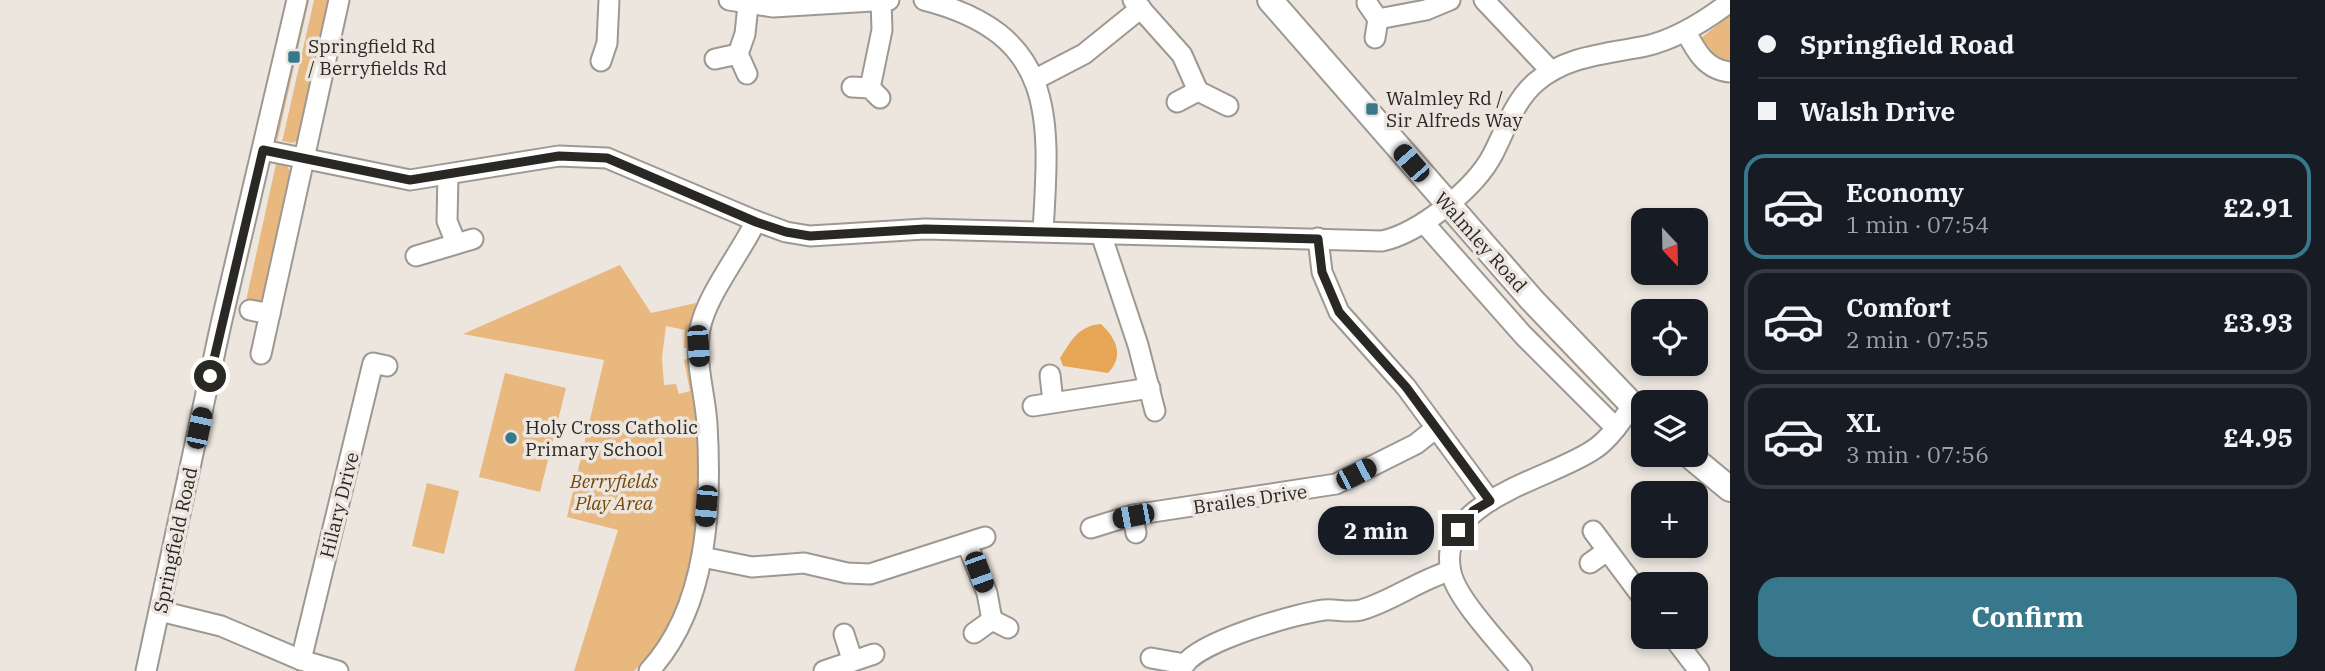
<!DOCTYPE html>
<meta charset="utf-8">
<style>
:root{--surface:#171b24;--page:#242831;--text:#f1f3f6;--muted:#9ea1a6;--line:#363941;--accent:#38788c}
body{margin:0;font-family:"IBM Plex Serif",serif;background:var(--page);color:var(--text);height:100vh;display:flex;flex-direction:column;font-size:26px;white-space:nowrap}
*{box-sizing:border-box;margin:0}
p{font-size:23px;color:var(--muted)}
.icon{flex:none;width:38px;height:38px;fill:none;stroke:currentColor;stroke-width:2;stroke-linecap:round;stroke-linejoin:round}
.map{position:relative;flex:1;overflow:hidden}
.side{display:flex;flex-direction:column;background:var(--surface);width:595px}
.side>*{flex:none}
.guide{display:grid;align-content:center;height:154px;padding:0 28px;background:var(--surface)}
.needle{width:46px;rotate:158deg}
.fabs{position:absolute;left:1631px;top:208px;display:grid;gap:14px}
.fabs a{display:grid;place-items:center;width:77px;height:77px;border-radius:14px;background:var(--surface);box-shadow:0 4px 10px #0003;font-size:35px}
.end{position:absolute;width:32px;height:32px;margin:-16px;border:9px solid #2a2825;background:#fff;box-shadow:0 0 0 4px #fff}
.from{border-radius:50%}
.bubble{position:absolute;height:49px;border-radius:21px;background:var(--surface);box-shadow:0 4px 10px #0003;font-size:23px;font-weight:700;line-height:49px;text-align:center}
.car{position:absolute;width:21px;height:42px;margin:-21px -10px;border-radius:9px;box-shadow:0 0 5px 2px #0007;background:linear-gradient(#222 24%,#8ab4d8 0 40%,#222 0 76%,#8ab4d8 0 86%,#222 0)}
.guide b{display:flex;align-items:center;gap:24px;height:66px;font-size:26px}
.guide b+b{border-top:2px solid var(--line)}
.guide i{width:18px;height:18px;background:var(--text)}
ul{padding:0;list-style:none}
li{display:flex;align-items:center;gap:21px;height:105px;margin:0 14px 10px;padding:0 14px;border:4px solid var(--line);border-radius:21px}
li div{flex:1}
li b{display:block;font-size:26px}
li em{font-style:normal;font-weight:700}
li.selected{border-color:var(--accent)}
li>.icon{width:63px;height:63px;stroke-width:1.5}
.action{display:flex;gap:14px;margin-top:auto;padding:14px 28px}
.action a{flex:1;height:80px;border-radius:21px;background:var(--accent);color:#fff;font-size:28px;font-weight:700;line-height:80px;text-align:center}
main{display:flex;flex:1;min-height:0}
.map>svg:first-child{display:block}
.green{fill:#e8b87f}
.water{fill:#e6a656}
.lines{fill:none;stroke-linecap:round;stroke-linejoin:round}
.minor-casing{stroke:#9e9892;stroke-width:23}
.major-casing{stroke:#9e9892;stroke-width:28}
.minor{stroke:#fff;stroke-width:19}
.major{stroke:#fff;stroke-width:24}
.route{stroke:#2a2825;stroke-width:9}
.poi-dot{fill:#38788c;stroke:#ece6df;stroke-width:2.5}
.labels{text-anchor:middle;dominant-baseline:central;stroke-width:7;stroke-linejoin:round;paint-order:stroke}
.poi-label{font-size:19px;fill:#2a2825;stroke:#ece6df;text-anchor:start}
.street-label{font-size:19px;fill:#2a2825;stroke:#ece6df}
.park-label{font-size:19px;font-style:italic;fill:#734909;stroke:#ece6df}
</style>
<main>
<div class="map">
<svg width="1730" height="671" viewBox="0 0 1730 671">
<rect width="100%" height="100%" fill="#ece6df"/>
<g class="green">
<polygon points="305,0 309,0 277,142 275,134"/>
<polygon points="314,0 333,0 303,138 293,143 282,141 283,138"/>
<path d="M1730 15V66C1716 63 1705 53 1701 38Z"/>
<polygon points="281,163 287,166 292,174 266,300 262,303 246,301 276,164"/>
<path d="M620 265 651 313 696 303 688 348H684L685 330 666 326 662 357 664 385 676 384 679 394 690 391 684 360 689 358C702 446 711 559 663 639 656 650 643 661 634 671H574L618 530 567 517 604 360 463 334Z"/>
<polygon points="505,373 566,388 540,492 479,477"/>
<polygon points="427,483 459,491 444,554 412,546"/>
</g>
<path class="water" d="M1101 324C1116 338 1125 356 1108 373L1063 366 1060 358C1072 340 1078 326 1101 324Z"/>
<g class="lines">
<g class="minor-casing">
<g id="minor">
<polyline points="729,0 773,7 889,0"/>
<path d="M924 0C1057 34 1050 117 1043 231"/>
<polyline points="1133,0 1182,55 1198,91"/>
<polyline points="1484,0 1551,71"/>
<polyline points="1367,3 1378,19 1375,38"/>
<polyline points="1378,19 1426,10 1450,0"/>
<path d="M1686 32C1696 51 1706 70 1730 72"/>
<polyline points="715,59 738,54"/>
<polyline points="601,61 607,43 609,0"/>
<polyline points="747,74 738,54 745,34 748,5"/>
<polyline points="1034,80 1084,54 1141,8"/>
<polyline points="852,87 870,88 880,98"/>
<polyline points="870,88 882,30 881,1"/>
<polyline points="1177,102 1198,91 1228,106"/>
<path d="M263 150 410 180 559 156 607 158 756 221 786 232 810 236 925 229 1382 241C1419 233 1475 189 1493 154 1506 129 1514 101 1536 82 1568 55 1607 54 1646 46 1677 39 1705 21 1730 2"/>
<polyline points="448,175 447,221 456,243"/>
<polyline points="1424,223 1523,335 1616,428"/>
<polyline points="1101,234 1138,345 1155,411"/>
<polyline points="1318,238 1322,272 1339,312 1406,387 1490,501"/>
<polyline points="416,256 473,239"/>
<polyline points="250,310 270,314"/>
<polyline points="261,354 339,0"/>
<polyline points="1050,375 1053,402"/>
<polyline points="1033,406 1150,388"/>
<polyline points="1133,515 1136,533"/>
<polyline points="1091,528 1133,515 1336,484 1416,444 1436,428"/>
<polyline points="1593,531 1643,598"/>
<polyline points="967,544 987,593 992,620"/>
<polyline points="702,557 752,567 804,563 847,573 870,574 985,537"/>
<polyline points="1590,563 1607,551"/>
<polyline points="160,611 221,626 301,660 338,671"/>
<polyline points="974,633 992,620 1008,628"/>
<polyline points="844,634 852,659"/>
<polyline points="1673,637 1699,671"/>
<path d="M1151 658 1185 664C1201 641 1294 614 1324 610 1336 609 1349 613 1361 610 1392 601 1419 580 1450 571"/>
<polyline points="301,660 373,363 387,366"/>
<polyline points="146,671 221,324 297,0"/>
<path d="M649 671C708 607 712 507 707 424 705 392 694 362 700 329 706 296 740 254 756 221"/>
<polyline points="824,671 874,654"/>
<path d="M1522 671C1504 648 1456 599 1451 572 1435 500 1549 480 1593 450 1609 440 1620 422 1632 407"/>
</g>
</g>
<g class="major-casing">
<g id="major">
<polyline points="1270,0 1532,300 1643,416"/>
<polyline points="1689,455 1730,489"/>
</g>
</g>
<use href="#minor" class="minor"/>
<use href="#major" class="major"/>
</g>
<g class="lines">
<polyline class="route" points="210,376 263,150 410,180 559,156 607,158 756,222 786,232 810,236 925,229 1318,239 1322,272 1339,312 1406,387 1490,501 1473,511 1458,530"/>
</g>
<g class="poi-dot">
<rect x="287" y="50" width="14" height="14" rx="3.5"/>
<rect x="1365" y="102" width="14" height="14" rx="3.5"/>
<circle cx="511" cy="438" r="7"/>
</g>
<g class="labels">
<g class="poi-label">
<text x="308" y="46">Springfield Rd<tspan x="308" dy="22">/ Berryfields Rd</tspan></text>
<text x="1386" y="98">Walmley Rd /<tspan x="1386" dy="22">Sir Alfreds Way</tspan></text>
<text x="525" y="427">Holy Cross Catholic<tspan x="525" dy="22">Primary School</tspan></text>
</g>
<g class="street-label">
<text transform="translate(1481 242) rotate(48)">Walmley Road</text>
<text transform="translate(1250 499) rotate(-8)">Brailes Drive</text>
<text transform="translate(339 505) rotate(-76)">Hilary Drive</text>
<text transform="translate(175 540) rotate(-78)">Springfield Road</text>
</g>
<g class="park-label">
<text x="614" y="481">Berryfields<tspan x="614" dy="22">Play Area</tspan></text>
</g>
</g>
</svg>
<div class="fabs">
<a><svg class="needle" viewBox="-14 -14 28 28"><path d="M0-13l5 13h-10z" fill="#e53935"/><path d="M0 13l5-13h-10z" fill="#9ea1a6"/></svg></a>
<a><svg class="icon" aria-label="locate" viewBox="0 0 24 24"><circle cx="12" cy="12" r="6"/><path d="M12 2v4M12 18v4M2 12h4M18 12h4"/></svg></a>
<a><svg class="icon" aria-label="layers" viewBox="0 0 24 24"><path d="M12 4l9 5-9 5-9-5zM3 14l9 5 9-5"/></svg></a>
<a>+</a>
<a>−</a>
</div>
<i class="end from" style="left:210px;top:376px"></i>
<i class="end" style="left:1458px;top:530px"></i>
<div class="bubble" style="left:1318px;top:506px;width:116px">2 min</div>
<i class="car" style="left:1411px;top:163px;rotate:319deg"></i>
<i class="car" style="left:698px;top:346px;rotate:176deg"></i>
<i class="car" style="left:199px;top:428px;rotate:12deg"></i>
<i class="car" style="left:1356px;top:474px;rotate:63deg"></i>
<i class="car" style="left:706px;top:506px;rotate:185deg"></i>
<i class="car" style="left:1133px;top:516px;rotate:259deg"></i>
<i class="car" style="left:979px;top:572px;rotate:160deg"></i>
</div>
<section class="side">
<div class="guide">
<b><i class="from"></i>Springfield Road</b>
<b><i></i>Walsh Drive</b>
</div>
<ul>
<li class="selected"><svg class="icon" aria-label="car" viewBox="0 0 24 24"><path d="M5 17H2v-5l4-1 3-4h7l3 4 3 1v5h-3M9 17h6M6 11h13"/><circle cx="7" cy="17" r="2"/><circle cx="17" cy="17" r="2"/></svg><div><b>Economy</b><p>1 min · 07:54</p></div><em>£2.91</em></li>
<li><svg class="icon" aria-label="car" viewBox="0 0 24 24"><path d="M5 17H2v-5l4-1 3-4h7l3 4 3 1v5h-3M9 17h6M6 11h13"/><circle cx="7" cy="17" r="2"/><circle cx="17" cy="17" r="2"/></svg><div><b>Comfort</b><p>2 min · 07:55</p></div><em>£3.93</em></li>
<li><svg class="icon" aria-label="car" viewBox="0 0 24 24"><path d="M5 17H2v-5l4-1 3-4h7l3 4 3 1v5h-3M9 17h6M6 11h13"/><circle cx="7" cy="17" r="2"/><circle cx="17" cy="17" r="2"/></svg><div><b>XL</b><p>3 min · 07:56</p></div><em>£4.95</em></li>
</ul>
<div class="action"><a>Confirm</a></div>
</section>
</main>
